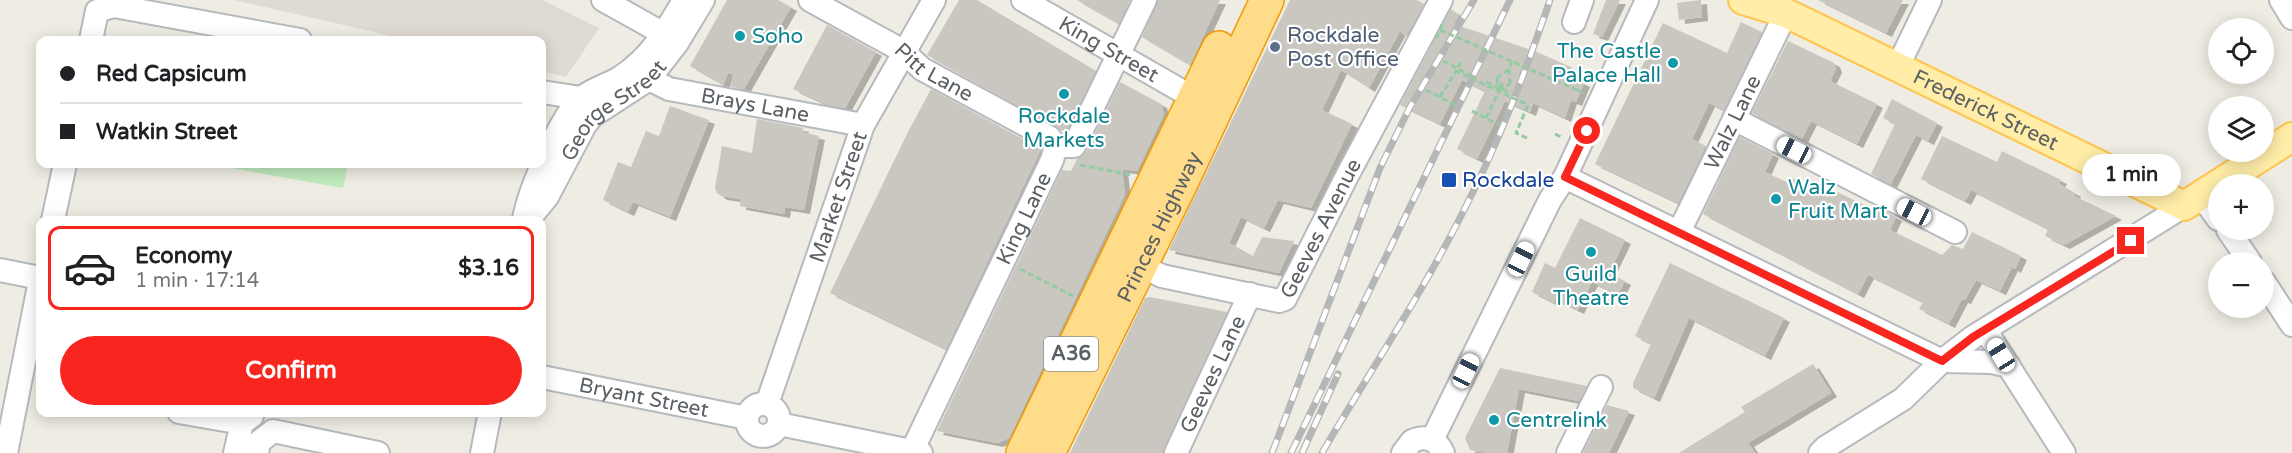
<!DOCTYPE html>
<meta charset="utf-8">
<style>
:root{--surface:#fff;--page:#f6f6f6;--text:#202124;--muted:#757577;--line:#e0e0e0;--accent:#f9261f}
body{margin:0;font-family:"Varela Round",sans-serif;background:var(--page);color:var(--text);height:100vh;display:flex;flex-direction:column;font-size:22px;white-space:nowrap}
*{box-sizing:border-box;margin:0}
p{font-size:20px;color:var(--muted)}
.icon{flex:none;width:33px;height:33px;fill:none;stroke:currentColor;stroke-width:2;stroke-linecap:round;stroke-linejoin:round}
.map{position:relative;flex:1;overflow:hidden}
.side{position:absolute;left:36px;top:216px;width:510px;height:201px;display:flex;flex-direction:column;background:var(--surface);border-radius:12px;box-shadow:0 3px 15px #0003}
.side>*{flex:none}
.guide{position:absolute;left:36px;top:36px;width:510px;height:132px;border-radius:12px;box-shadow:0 3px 15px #0003;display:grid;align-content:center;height:132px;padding:0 24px;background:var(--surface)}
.buttons{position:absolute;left:2208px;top:18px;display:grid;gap:12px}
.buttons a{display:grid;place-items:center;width:66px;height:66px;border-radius:50%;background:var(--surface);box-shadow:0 3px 15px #0003;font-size:30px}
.end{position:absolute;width:27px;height:27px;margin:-14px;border:8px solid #f9261f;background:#fff;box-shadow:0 0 0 3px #fff}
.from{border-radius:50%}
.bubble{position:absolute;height:42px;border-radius:21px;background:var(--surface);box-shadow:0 3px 15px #0003;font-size:20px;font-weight:700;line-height:42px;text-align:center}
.car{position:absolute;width:18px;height:36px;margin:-18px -9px;border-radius:8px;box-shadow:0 0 4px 2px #0007;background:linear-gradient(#fff 24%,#345 0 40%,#fff 0 76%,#345 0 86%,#fff 0)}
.guide b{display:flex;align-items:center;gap:21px;height:57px;font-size:22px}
.guide b+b{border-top:2px solid var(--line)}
.guide i{width:15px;height:15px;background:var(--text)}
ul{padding:10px 0 0;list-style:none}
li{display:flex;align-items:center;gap:18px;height:84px;margin:0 12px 9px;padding:0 12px;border:3px solid transparent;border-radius:12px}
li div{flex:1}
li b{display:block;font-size:22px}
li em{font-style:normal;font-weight:700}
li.on{border-color:var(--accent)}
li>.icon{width:54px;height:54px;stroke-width:1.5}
.cta{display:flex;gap:12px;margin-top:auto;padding:12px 24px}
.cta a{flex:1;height:69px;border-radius:36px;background:var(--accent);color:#fff;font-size:24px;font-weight:700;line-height:69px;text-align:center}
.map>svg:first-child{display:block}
.education{fill:#dfdbd2}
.green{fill:#bfe9bd}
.building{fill:#cac6c0;filter:url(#shadow)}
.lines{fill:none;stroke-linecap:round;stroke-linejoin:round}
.minor-casing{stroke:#b6babe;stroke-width:26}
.major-casing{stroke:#fec44d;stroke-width:32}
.highway-casing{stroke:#f29b00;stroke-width:36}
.path{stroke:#95cba2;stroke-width:3;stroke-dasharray:6 3;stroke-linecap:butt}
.minor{stroke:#fff;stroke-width:22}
.major{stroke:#ffeda8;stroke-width:28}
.highway{stroke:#ffdc8a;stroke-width:33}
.rail-casing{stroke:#b5b6b6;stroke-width:7}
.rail{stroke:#fff;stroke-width:4.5;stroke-dasharray:14;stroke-linecap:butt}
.path-bridge{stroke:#95cba2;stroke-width:3;stroke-dasharray:6 3;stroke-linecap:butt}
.route{stroke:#f9261f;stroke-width:8}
.culture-dot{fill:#0f9aa8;stroke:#fff;stroke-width:2}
.service-dot{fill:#5c6f8a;stroke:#fff;stroke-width:2}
.transit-dot{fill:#1a4fb4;stroke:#fff;stroke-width:2}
.labels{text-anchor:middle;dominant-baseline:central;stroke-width:4.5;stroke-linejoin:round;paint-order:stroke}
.shield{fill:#fff;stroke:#8c9093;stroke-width:1.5}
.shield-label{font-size:20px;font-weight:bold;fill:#5b6065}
.service-label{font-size:21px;fill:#4e5e75;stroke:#fff;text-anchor:start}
.culture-label{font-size:21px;fill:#0d838f;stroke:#fff;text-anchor:start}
.street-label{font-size:21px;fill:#5b6065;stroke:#fff}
.transit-label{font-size:21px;fill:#164399;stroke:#fff;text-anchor:start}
</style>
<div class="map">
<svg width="2292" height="453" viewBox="0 0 2292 453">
<defs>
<filter id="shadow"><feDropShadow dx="6" dy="4" stdDeviation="0" flood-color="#0004"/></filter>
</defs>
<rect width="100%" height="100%" fill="#efece3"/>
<polygon class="education" points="234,0 543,0 599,28 566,77 542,71 542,40 409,40"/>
<polygon class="green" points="208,164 348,164 343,188"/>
<g class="building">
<polygon points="727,0 778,0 791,7 744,89 731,87 733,74 728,73 723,85 690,66"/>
<polygon points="959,0 977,0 1096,71 1066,132 927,55"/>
<polygon points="1077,0 1130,0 1119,24"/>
<polygon points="1158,0 1220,0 1190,65 1142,37"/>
<polygon points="1290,0 1417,0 1424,4 1406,36 1400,31 1369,88 1341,70 1322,110 1352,124 1311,208 1278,200 1264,228 1241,217 1229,243 1253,256 1262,237 1294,241 1279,273 1169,250"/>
<polygon points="1606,0 1620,0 1602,37 1593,34"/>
<polygon points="1701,0 1702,17 1679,20 1677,3"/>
<polygon points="1818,0 1903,0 1886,33"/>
<polygon points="1451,9 1459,15 1454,24 1537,52 1573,68 1561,72 1584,83 1576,102 1571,100 1565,118 1533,103 1530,112 1505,101 1477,159 1457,149 1485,91 1462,80 1440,124 1400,105"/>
<polygon points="1741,22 1762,32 1724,110 1709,103 1692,139 1706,146 1678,203 1595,164 1663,23 1727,53"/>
<polygon points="827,25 876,52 845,108 828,105 793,89"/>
<polygon points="1788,41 1834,63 1836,69 1830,81 1877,104 1857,144 1811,121 1802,139 1752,113"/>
<polygon points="1120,82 1161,104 1164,114 1137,171 1122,169 1125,194 1009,438 997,443 937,431 1062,170 1071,171 1077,159 1086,152"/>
<polygon points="931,89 1041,149 946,349 830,293 907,134"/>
<polygon points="1892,99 1937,123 1928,141 1916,135 1891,184 1871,174 1895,124 1883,118"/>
<polygon points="670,106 709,120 670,217 633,202 628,212 603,200 618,162 631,167 646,131 659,136"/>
<polygon points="757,119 803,128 802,132 819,136 804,210 785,207 784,214 740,206 741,199 721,196 717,193 715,188 722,146 752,153"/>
<polygon points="1942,136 1997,162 2002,151 2061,180 2059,184 2075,193 2074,196 2116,216 2064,245 2045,236 2048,229 1971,190 1965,201 1921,179"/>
<polygon points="1740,137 1773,154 1765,172 1789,183 1792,178 1827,197 1831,189 1883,214 1884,211 1896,217 1890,230 1942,255 1952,245 1963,249 1972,232 2021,256 2015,269 2012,267 2000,291 1976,280 1965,300 1962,299 1949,324 1919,309 1923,302 1868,275 1858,294 1703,214"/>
<polygon points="1580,218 1625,240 1609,273 1625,281 1618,295 1592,282 1578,310 1555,299 1554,303 1532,292 1545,263 1555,268"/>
<polygon points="1670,263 1784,318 1765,356 1689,318 1654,398 1633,388 1633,383 1651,344 1635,336"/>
<polygon points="1150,297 1227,312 1163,453 1070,453 1145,298"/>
<polygon points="1813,364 1831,393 1748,443 1755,453 1679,453 1745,412 1741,407"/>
<polygon points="1500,368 1587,386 1579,401 1519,389 1507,453 1487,453 1470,450 1465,438"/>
<polygon points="1607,405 1629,411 1609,453 1583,453"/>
</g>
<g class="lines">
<g class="minor-casing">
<g id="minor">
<polyline points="603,0 664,34"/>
<path id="s1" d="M810 0 903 51 922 69 1050 138 1056 146"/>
<path id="s2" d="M1023 0 1194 98"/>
<polyline points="2281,0 2292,18"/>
<polyline points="1574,22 1582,0"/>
<polyline points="91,40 97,11 114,6 300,40"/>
<polyline points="1898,66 1930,0"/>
<path id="s3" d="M649 79 669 89 863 125"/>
<polyline points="542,92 581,98"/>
<polyline points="1734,119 1955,232"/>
<polyline points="1565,177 1942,361 1992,362 2009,366"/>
<polyline points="2201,195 2218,219"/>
<path d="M524 219C529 191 560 118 580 99 592 89 608 85 621 77 650 58 667 30 684 0"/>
<polyline points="53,220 65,164"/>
<path id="s4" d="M528 220 547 197 585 125 592 116 649 79 677 43 703 0"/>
<polyline points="2228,230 2250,262"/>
<path id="s5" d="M1679 232 1786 13"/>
<path id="s6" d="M1127 259 1162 276 1279 301 1285 299 1348 174 1441 0"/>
<polyline points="0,270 40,278"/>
<polyline points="2264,282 2292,325"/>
<polyline points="1986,331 2064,453"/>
<path id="s7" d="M542 377 747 418"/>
<circle cx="763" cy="420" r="16"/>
<path id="s8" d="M767 404 863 125 934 0"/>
<polyline points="179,412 242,423"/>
<polyline points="779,424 921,453"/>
<polyline points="1432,440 1550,200 1565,177 1647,0"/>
<path id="s9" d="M912 451 1052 160 1056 146H1074L1145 0"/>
<polyline points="6,453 40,281"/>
<polyline points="235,453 242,423 252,416"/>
<polyline points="257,453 259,442 273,431 378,453"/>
<polyline points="482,453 490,412"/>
<path id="s10" d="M1176 453 1250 294"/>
<path d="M1403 453 1412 441C1426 435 1437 439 1443 453"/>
<polyline points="1568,453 1601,387"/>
<polyline points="1820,453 1826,447 1903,399 1942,361 1973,337 2184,206"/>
</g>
</g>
<g class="major-casing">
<g id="major">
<path id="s11" d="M1743 0 1786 13 2184 206 2292 137"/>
</g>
</g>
<g class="highway-casing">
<g id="highway">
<polyline points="1023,453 1219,48"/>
<path id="s12" d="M1048 453 1179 187 1267 0"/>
</g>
</g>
<g class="path">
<polyline points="1443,61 1470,75"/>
<polyline points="1497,78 1509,69"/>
<polyline points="1486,82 1511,93"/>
<polyline points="1510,84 1509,69 1512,61"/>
<polyline points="1499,88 1504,81"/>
<polyline points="1575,89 1584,93"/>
<polyline points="1426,90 1455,105"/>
<polyline points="1440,97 1456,71"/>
<polyline points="1472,111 1499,125"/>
<polyline points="1486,118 1499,91"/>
<polyline points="1555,134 1563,138"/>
<polyline points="1527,138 1516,133 1528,105"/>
<polyline points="1080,165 1132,175"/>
<polyline points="1020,269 1073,296"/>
</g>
<use href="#minor" class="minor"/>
<use href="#major" class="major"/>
<use href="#highway" class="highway"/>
<g class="rail-casing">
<g id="rail">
<polyline points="1272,453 1380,168 1410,107 1474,0"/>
<polyline points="1291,453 1510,0"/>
<polyline points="1302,453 1338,374"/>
<path d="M1322 453C1370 371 1424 291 1466 206 1500 140 1526 70 1550 0"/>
</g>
</g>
<use href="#rail" class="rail"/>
<g class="path-bridge">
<polyline points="1440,30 1575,89"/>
<polyline points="1436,38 1444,21"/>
<polyline points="1461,62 1456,71 1528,105"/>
<polyline points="1497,78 1499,91"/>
<polyline points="1500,89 1504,81"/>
<polyline points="1499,91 1510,84"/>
</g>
</g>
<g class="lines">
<polyline class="route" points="1587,131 1565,177 1942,361 1973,337 2131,241"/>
</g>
<g class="culture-dot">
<circle cx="740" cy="36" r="6"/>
<circle cx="1673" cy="63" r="6"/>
<circle cx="1064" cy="94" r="6"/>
<circle cx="1776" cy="199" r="6"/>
<circle cx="1591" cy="252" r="6"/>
<circle cx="1494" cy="420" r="6"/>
</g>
<circle class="service-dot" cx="1275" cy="47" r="6"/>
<rect class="transit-dot" x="1441" y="172" width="16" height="16" rx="3"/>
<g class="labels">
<rect class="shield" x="1044" y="337" width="54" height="34" rx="4.5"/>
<g class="shield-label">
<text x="1071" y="354">A36</text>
</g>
<g class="service-label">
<text x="1287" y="35">Rockdale<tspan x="1287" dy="24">Post Office</tspan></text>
</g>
<g class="culture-label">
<text x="752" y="36">Soho</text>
<text x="1661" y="51" text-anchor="end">The Castle<tspan x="1661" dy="24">Palace Hall</tspan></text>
<text x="1064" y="116" text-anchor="middle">Rockdale<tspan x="1064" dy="24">Markets</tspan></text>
<text x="1788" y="187">Walz<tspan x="1788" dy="24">Fruit Mart</tspan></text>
<text x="1591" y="274" text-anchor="middle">Guild<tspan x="1591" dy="24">Theatre</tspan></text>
<text x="1506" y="420">Centrelink</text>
</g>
<g class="street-label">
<text stroke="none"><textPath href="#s2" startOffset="99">King Street</textPath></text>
<text stroke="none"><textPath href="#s1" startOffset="144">Pitt Lane</textPath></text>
<text stroke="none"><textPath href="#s3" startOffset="110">Brays Lane</textPath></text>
<text stroke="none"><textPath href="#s11" startOffset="267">Frederick Street</textPath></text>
<text stroke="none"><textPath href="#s4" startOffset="142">George Street</textPath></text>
<text stroke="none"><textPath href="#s5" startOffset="122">Walz Lane</textPath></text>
<text stroke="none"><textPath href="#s8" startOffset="219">Market Street</textPath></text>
<text stroke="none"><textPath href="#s9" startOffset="258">King Lane</textPath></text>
<text stroke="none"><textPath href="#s6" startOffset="244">Geeves Avenue</textPath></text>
<text stroke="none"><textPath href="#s12" startOffset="252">Princes Highway</textPath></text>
<text stroke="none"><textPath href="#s10" startOffset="87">Geeves Lane</textPath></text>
<text stroke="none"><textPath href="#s7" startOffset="104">Bryant Street</textPath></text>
</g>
<g class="transit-label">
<text x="1462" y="180">Rockdale</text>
</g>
</g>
</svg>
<div class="buttons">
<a><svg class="icon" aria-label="locate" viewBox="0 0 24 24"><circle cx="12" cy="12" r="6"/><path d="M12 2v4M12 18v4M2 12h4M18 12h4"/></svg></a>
<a><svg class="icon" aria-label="layers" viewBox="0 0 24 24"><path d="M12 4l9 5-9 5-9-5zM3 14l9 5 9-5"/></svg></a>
<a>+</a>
<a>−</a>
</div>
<i class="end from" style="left:1587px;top:131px"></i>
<i class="end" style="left:2131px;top:241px"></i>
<div class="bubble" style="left:2082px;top:154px;width:99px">1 min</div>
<i class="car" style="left:1794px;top:150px;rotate:297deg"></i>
<i class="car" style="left:1914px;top:212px;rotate:297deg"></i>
<i class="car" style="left:1521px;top:259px;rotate:26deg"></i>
<i class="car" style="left:2001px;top:355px;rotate:328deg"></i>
<i class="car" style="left:1466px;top:371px;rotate:26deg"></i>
<div class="guide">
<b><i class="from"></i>Red Capsicum</b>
<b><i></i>Watkin Street</b>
</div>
<section class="side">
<ul>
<li class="on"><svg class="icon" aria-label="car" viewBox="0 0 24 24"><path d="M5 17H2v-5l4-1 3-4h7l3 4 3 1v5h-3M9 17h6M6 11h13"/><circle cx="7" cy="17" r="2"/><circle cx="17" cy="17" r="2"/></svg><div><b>Economy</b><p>1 min · 17:14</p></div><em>$3.16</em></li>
</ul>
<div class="cta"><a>Confirm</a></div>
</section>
</div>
